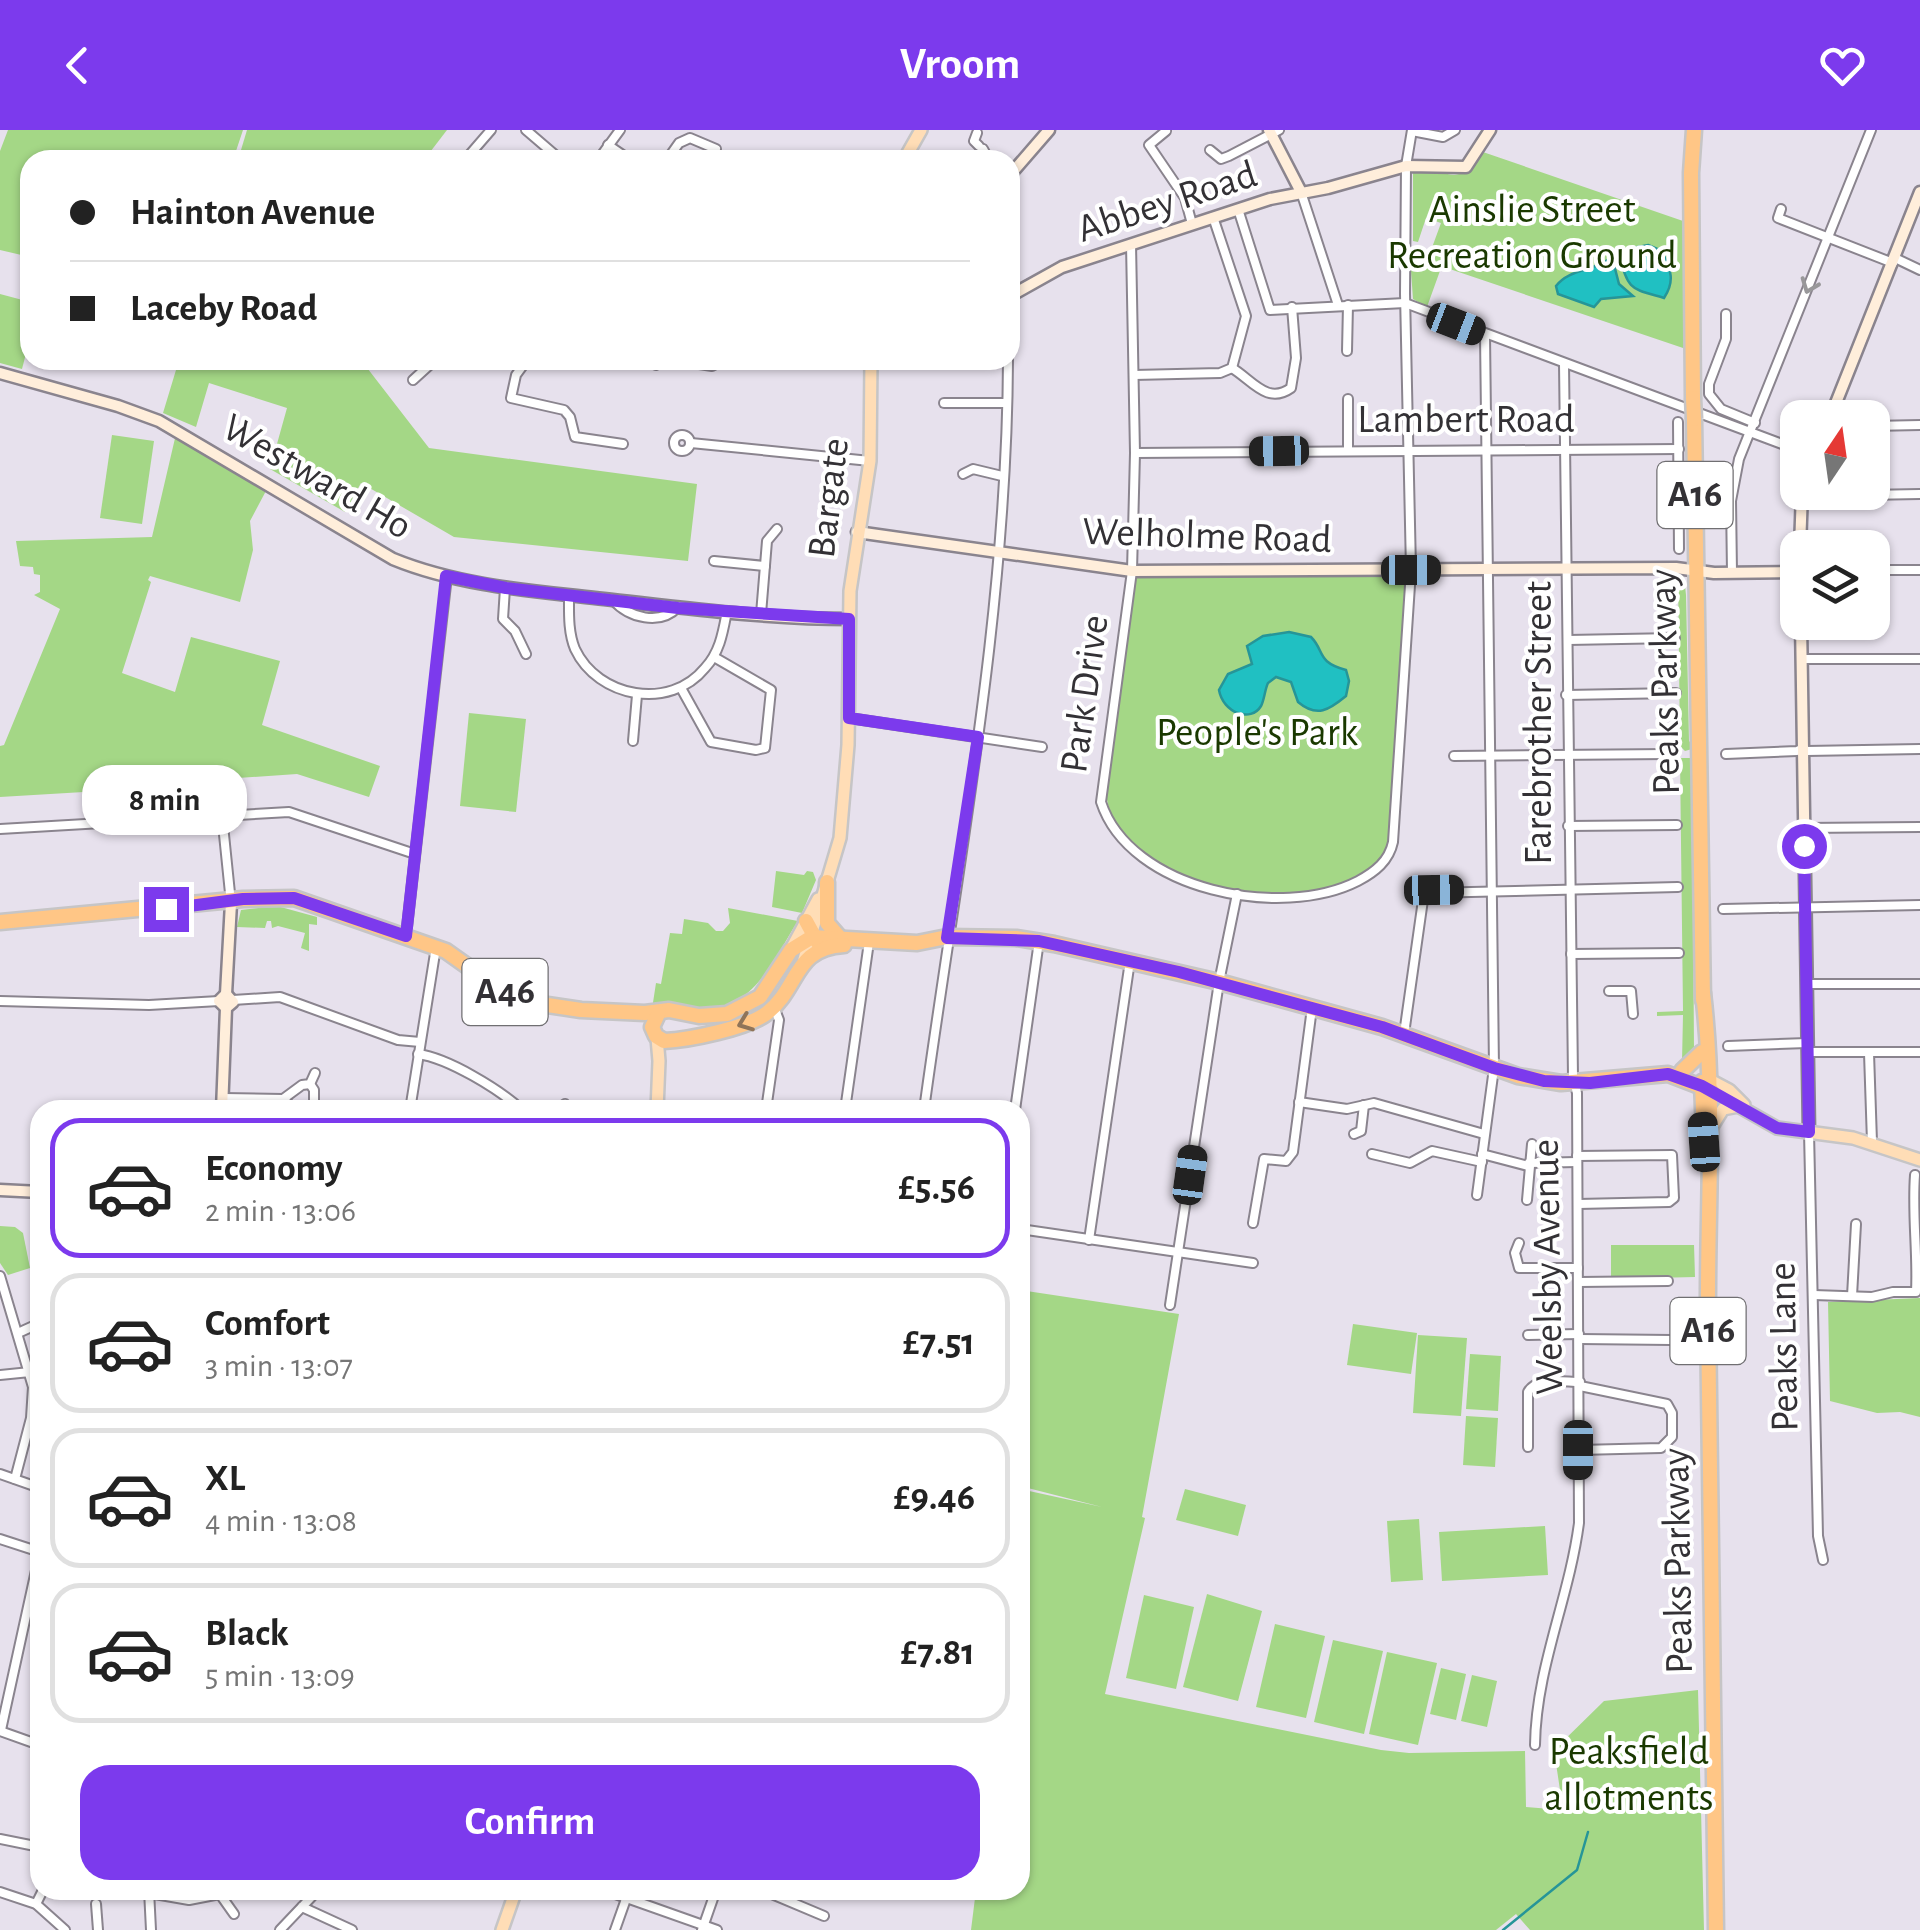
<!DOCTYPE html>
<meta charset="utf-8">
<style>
:root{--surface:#fff;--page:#f6f6f6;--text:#222;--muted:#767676;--line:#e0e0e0;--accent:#7c3aed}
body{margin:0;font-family:"Alegreya Sans",sans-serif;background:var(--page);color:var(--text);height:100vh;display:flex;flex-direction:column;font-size:38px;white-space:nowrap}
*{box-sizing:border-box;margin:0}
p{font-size:32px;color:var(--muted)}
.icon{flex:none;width:55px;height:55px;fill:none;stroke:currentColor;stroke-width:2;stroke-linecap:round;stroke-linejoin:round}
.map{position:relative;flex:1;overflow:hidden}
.drawer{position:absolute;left:30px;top:970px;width:1000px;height:800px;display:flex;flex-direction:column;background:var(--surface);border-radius:30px;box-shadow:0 2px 8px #0004}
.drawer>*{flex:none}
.guide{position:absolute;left:20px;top:20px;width:1000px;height:220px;border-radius:30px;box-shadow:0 2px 8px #0004;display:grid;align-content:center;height:220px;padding:0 50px;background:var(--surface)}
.needle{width:65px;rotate:13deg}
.controls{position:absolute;left:1780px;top:270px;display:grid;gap:20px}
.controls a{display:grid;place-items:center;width:110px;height:110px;border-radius:20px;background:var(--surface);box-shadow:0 2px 8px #0004;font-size:50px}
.end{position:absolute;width:45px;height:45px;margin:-22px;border:12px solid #7c3aed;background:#fff;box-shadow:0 0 0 5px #fff}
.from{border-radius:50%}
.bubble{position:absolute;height:70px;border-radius:30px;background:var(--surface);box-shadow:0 2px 8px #0004;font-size:32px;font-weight:700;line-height:70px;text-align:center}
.car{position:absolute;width:30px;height:60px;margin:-30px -15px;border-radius:12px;box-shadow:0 0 8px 2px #0007;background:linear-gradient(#222 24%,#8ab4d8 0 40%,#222 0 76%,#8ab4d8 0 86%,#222 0)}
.guide b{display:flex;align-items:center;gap:35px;height:95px;font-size:38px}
.guide b+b{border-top:2px solid var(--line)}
.guide i{width:25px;height:25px;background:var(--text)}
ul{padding:18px 0 0;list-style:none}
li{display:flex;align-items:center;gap:30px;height:140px;margin:0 20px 15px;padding:0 30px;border:5px solid var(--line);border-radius:30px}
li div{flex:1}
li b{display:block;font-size:38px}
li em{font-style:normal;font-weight:700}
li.current{border-color:var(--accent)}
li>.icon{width:90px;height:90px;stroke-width:1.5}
.action{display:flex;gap:20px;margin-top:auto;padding:20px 50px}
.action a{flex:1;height:115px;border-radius:30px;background:var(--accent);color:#fff;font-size:40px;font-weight:700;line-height:115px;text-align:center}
header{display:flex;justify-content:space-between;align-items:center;height:130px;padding:0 50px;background:var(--accent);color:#fff;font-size:45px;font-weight:700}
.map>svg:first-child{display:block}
.green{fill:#a4d786}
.water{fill:#20c0c2;stroke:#269598;stroke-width:2.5}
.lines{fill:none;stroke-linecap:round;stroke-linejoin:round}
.stream{stroke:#269598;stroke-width:2.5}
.street-casing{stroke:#8a848e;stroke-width:12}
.secondary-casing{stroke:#8a848e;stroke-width:15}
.primary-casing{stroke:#c6c5c6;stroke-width:16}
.highway-casing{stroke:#c6c5c6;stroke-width:19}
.street{stroke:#fff;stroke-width:8}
.secondary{stroke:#ffeedb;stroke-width:10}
.primary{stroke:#ffddb6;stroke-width:11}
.highway{stroke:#ffc686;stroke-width:14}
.highway-bridge-casing{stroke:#c6c5c6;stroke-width:19;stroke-linecap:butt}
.highway-bridge{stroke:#ffc686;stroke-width:14}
.oneway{stroke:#99989a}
.oneway2{stroke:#8f7459}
.route{stroke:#7c3aed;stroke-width:12}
.labels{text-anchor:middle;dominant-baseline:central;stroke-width:8;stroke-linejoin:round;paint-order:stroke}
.shield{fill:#fff;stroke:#706f72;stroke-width:2.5}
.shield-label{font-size:38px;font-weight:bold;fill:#333135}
.street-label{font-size:40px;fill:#333135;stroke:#fff}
.park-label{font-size:40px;fill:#1a3900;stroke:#fff}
</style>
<header><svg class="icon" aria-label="back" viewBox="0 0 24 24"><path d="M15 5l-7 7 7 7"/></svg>Vroom<svg class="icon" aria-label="heart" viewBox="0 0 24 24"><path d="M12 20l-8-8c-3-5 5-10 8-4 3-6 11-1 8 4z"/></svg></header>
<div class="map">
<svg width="1920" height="1800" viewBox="0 0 1920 1800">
<rect width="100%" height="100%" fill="#e7e1ed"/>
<g class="green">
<polygon points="8,0 243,0 233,30 30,30 30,127 0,120 0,21"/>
<polygon points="247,0 447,0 424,30 238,30"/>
<path d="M1480 21 1683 91 1686 219 1432 133 1441 138 1427 177 1413 169 1410 127 1431 134 1433 125 1430 123 1441 93 1426 88 1418 112 1413 111V42C1448 35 1457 63 1480 21Z"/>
<polygon points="0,164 30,172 30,208 22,239 0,233"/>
<polygon points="179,230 361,230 429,318 697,354 688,431 454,407 361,353 345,382 270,339 287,278 209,253 196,297 163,283"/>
<polygon points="176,304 267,359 250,391 253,420 240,472 150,446 148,450 151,452 122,543 175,562 191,507 280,531 262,595 380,636 369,667 297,644 223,649 218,654 0,667 0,616 4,615 60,479 34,465 40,462 40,445 34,444 33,437 20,436 16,411 152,407"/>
<polygon points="112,305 154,311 142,394 100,388"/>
<polygon points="1678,444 1684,447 1686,465 1689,611 1692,614 1692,619 1685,621 1680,616"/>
<path d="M1219 445 1395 446 1404 452 1406 485 1392 710C1389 717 1386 725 1381 730 1321 800 1100 758 1106 653L1136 447Z"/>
<polygon points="469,583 526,589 516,682 460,676"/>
<polygon points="1680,628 1692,628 1694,919 1682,932 1683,885 1657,886 1657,882 1683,881"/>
<polygon points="776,741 804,745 807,741 813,742 816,750 802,783 772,777"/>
<polygon points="277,776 317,787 317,795 309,794 309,821 301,818 305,803 278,796 272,798 271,791 267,791 265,798 237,797 241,780"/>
<path d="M728 778 798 791C776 825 755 878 707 879 688 880 670 878 652 879L656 853 661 854 670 803 682 804 684 789 708 793 716 801H723L730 793Z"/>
<polygon points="0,1096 15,1097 23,1103 30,1138 8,1145 0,1133"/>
<polygon points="1611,1115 1694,1115 1695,1147 1611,1149"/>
<polygon points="1020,1160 1179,1184 1142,1387 1145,1388 1105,1564 1381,1620 1409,1623 1525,1621 1526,1677 1563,1680 1554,1620 1604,1571 1698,1560 1704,1800 1530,1800 1516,1784 1496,1800 971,1800 976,1760 1020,1760 1020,1359 1102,1377 1020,1356"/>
<polygon points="1920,1168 1920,1287 1900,1282 1877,1283 1830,1271 1828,1172"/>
<polygon points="1353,1194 1417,1203 1411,1244 1347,1235"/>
<polygon points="1418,1205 1467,1208 1461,1286 1413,1283"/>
<polygon points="1470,1224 1501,1226 1498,1281 1466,1279"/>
<polygon points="1466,1286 1498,1288 1495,1337 1463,1335"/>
<polygon points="1185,1359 1246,1375 1238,1406 1176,1390"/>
<polygon points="1419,1389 1423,1450 1391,1452 1387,1391"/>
<polygon points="1545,1396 1548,1445 1442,1451 1439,1402"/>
<polygon points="1207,1464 1262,1481 1238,1571 1183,1557"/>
<polygon points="1144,1465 1194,1477 1176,1559 1126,1548"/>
<polygon points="1275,1494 1325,1506 1306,1588 1256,1577"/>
<polygon points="1333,1510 1383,1521 1364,1604 1314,1592"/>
<polygon points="1387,1522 1437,1533 1418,1615 1369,1604"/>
<polygon points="1441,1538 1466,1544 1456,1590 1430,1584"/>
<polygon points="1472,1545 1497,1551 1487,1597 1461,1591"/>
</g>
<g class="water">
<path d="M1648 115 1662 121C1670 139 1676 150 1664 168 1630 158 1629 161 1619 125L1633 118Z"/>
<path d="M1612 127 1619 154 1633 166 1601 169 1594 177 1558 164 1556 156C1570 138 1594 142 1612 127Z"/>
<path d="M1289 502 1311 507C1325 521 1316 532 1346 540L1349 551 1346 566C1329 580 1317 588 1298 572L1291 552 1276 547 1268 553C1265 559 1264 571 1261 576 1251 593 1223 583 1219 560L1228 544 1252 534 1247 516 1263 506Z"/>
</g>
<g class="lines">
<polyline class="stream" points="1503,1800 1577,1740 1588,1702"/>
<g class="street-casing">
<g id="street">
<polyline points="526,0 561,30"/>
<polyline points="1166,1 1149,15 1185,68 1192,94"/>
<polyline points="1412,1 1443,7 1455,0"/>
<polyline points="977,3 974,11 979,16"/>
<polyline points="608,15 630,30"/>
<polyline points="983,19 989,30"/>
<polyline points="1210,20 1221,29 1229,26 1279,0"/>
<polyline points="465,30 491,0"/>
<polyline points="598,30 620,0"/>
<polyline points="667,30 679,13 690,8 716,19"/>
<polyline points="1301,62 1338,175"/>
<polyline points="1238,79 1270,180 1405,173 1798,320"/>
<polyline points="1781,79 1778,88 1893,133"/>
<path d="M1131 114 1135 323 1132 441 1101 672C1130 761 1282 790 1358 751 1375 742 1389 731 1393 712L1411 440 1405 164 1406 36 1412 0"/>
<polyline points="1895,128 1920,140"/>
<polyline points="1726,184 1726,209 1709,254 1709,264 1721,279 1755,293"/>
<polyline points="1347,221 1348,175"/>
<polyline points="527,230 516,245 511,268 564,280 570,287 575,307 623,314"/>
<polyline points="647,230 656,235"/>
<polyline points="680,231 712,236 723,230"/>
<path d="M1232 238C1252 250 1267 275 1291 258L1296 228 1292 177"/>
<polyline points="1134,245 1220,243 1232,238 1246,186 1213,87"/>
<polyline points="413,250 435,230"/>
<polyline points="1348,269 1348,320"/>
<polyline points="944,273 1007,273"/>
<polyline points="1678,292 1679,419"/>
<polyline points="1872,296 1920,295"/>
<circle cx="682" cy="313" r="8"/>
<polyline points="691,313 870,331"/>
<polyline points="1135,323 1679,319"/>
<polyline points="963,344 973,339 1002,346"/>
<polyline points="1802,363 1813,366 1920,364"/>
<polyline points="714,431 765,436"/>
<polyline points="1872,440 1920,440"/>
<polyline points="1732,442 1731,371 1739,329 1871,0"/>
<polyline points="505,458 503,489 515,501 526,524"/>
<path d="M569 465C569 483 568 502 575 519 598 568 670 581 705 538 720 522 723 502 727 481"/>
<path d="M613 470C629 488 660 496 678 477"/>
<polyline points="761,484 767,411 777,399"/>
<polyline points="1568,510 1675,508"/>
<polyline points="1803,529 1920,529"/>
<polyline points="681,558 711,612 756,620 765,618 771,560 714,527"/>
<polyline points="1566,565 1676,563"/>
<polyline points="849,588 1042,617"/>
<polyline points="633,611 637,565"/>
<polyline points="1726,624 1797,621 1803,618 1807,621 1920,619"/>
<polyline points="1454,626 1669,624"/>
<polyline points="222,685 231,773"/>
<polyline points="1568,696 1677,695"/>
<polyline points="1804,698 1920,697"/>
<polyline points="0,699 289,682 415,724"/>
<polyline points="1723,779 1920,775"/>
<polyline points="406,806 447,446"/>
<polyline points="1571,824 1679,823"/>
<polyline points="1806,854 1920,854"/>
<polyline points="1609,861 1631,861 1633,884"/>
<polyline points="233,870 280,867 398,910 420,912"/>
<polyline points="0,871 149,875 219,871"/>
<polyline points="1404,904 1423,770 1427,763 1678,757"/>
<polyline points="1728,916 1807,913"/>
<polyline points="1807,922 1920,922"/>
<polyline points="1869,923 1872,1012"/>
<path d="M418 924C448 928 499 959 522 980"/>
<polyline points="310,954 314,960 314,980"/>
<polyline points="223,968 283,969"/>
<polyline points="1299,972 1347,979 1374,973 1484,1004"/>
<polyline points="295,980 283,969 302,955 310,954 315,943"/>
<polyline points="410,980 436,817"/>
<polyline points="557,980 565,974"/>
<polyline points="766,980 779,890 774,877"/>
<polyline points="845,980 869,812"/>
<path d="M924 980C958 731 1007 482 1008 230"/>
<polyline points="1015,980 1039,811"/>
<polyline points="1809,1002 1818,1406 1823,1430"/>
<polyline points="1354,1004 1361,1001 1364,975"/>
<polyline points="1372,1024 1410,1033 1432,1021 1482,1032"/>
<polyline points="1482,1024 1528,1036"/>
<polyline points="1577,1026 1672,1025 1674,1068 1669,1072 1578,1074"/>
<polyline points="1529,1033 1577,1032"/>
<polyline points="1477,1065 1494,938 1485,205"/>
<polyline points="1527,1070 1532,1014"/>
<polyline points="1253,1093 1264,1029 1286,1031 1293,1022 1312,878"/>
<polyline points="1020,1099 1253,1133"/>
<polyline points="1089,1110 1130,831"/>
<polyline points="1519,1113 1515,1123 1519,1138 1578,1138"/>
<polyline points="0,1146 33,1257 31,1288 15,1349"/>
<polyline points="1579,1152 1668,1151"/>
<path d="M1814 1165 1872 1167 1893 1162H1916C1918 1123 1912 1085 1915 1045"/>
<polyline points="1852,1166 1856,1094"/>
<polyline points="1170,1175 1219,852 1237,764"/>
<polyline points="18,1203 40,1193"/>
<polyline points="1528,1205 1579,1204"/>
<polyline points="1580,1209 1671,1210"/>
<polyline points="0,1245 30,1242"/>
<path d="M1528 1317V1262C1537 1246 1563 1252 1580 1252"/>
<polyline points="1579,1320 1661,1318 1672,1307 1672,1283 1667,1274 1580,1256"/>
<polyline points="0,1344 40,1358"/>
<polyline points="0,1409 40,1422"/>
<polyline points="1,1600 40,1422"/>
<polyline points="0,1601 31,1612"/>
<path d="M1535 1615C1536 1538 1569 1469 1579 1393L1577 963 1573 947C1569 709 1568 472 1564 234"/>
<polyline points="36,1657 40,1656"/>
<polyline points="0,1709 40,1717"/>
<polyline points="149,1760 151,1800"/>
<polyline points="217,1760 234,1784"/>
<polyline points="604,1760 717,1800"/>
<polyline points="762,1760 824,1786"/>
<polyline points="0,1762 36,1774 65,1800"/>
<polyline points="149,1763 189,1770 220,1764"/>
<polyline points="36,1774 43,1760"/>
<polyline points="96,1774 98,1800"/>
<polyline points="302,1777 352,1800"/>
<polyline points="280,1800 318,1760"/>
<polyline points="615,1800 626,1769"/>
<polyline points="702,1800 716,1760"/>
</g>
</g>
<g class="secondary-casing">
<g id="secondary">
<polyline points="1269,0 1301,62"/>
<polyline points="1010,45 1049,0"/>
<polyline points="1010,166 1062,137 1270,69 1328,58 1406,36 1466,37 1490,0"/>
<path d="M0 243 118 276 159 291 393 429C459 456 533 461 604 469 685 478 767 489 849 489"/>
<polyline points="1830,288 1920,62"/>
<polyline points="857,402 1132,441 1676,438 1714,443 1798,442"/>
<polyline points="1800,418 1802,362"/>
<polyline points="1801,492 1809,1002"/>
<polyline points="226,864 231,773"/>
<polyline points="222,980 226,878 233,872 226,864 219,871 226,878"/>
<polyline points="0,1060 40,1062"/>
</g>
</g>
<g class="primary-casing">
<g id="primary">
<polyline points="904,30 921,0"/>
<polyline points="791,819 818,769"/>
<polyline points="804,829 840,708 848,615 850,461 870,331 871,230"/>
<polyline points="1712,951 1729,960 1744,975"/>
<polyline points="1712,961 1777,998 1853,1008 1920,1030"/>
<polyline points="657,980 659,931 657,908"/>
<polyline points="1713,995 1723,979 1739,976"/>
<polyline points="502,1800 516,1760"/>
</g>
</g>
<g class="highway-casing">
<g id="highway">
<polyline points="1693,268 1691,43 1694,0"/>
<polyline points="1694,289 1703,870"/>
<polyline points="827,752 827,793 840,808"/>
<polyline points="806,791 818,813"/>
<polyline points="0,792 243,769 294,768 446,821 498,858 534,873 581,880 645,883 669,880 699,886 727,884 760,867 791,820 812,807 917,813 947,807 1016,808 1054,814 1219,852 1382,897 1518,946 1561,953 1668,944 1712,961"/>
<path d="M1703 863C1716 971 1707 1078 1708 1187 1709 1392 1713 1596 1716 1800"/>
<path d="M659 882 652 897 656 906 664 911C688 910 748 898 767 883 800 857 793 818 844 815"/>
<polyline points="1682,941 1702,922"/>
<polyline points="1702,952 1704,1005"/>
</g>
</g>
<use href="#street" class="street"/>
<use href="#secondary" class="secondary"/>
<use href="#primary" class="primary"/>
<use href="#highway" class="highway"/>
<g class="highway-bridge-casing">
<polyline id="highway-bridge" points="1693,268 1694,289"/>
</g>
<use href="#highway-bridge" class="highway-bridge"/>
</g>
<defs><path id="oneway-chevron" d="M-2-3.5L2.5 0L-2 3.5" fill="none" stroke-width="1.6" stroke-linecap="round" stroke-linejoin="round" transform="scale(2.5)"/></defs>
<use class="oneway" href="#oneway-chevron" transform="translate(1809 156) rotate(111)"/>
<use class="oneway2" href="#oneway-chevron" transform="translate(745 893) rotate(159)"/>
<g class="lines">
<polyline class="route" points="166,779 243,769 294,768 406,806 446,446 506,458 678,478 849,489 849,588 978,607 947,808 1039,811 1179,842 1382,897 1494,938 1544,951 1590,953 1668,944 1702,956 1777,998 1809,1002 1804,716"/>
</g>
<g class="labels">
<g class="shield">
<rect x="1657.5" y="332" width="75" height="66" rx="8"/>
<rect x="462.5" y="829" width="85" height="66" rx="8"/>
<rect x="1670.5" y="1168" width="75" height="66" rx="8"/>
</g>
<g class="shield-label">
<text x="1695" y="365">A16</text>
<text x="505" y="862">A46</text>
<text x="1708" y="1201">A16</text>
</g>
<g class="street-label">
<text transform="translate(1167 72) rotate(-18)">Abbey Road</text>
<text x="1466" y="290">Lambert Road</text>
<text transform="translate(317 347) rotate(30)">Westward Ho</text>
<text transform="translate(829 368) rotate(-83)">Bargate</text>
<text transform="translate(1207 406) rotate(2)">Welholme Road</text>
<text transform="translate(1665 552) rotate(-91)">Peaks Parkway</text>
<text transform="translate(1085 564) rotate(-82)">Park Drive</text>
<text transform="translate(1539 593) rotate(-90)">Farebrother Street</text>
<text transform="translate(1548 1137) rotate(-91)">Weelsby Avenue</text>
<text transform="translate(1784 1217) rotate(-91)">Peaks Lane</text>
<text transform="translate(1678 1431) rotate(-91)">Peaks Parkway</text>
</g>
<g class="park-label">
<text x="1532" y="80">Ainslie Street<tspan x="1532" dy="46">Recreation Ground</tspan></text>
<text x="1257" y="603">People's Park</text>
<text x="1629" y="1622">Peaksfield<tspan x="1629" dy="46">allotments</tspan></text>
</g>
</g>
</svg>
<div class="controls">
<a><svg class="needle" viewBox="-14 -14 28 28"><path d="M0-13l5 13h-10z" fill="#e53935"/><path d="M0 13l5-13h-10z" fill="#767676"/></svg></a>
<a><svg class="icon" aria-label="layers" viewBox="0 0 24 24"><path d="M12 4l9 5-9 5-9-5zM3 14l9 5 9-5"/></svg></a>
</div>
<i class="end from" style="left:1804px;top:716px"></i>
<i class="end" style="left:166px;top:779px"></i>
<div class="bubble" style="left:82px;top:635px;width:165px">8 min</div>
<i class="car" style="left:1456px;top:194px;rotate:111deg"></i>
<i class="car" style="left:1279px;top:321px;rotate:269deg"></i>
<i class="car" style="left:1411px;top:440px;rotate:90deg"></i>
<i class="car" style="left:1434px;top:760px;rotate:89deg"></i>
<i class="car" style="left:1704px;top:1012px;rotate:356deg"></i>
<i class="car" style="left:1190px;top:1045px;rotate:8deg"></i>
<i class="car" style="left:1578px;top:1320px;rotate:180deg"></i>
<div class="guide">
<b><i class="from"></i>Hainton Avenue</b>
<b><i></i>Laceby Road</b>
</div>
<section class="drawer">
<ul>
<li class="current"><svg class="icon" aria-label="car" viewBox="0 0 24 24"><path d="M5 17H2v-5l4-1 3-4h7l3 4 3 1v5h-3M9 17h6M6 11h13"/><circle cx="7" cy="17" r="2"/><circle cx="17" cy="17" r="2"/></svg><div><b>Economy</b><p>2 min · 13:06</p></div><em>£5.56</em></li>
<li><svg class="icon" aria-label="car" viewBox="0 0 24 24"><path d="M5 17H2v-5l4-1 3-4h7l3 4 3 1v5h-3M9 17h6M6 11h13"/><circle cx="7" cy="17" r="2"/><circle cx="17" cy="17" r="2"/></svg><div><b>Comfort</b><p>3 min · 13:07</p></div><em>£7.51</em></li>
<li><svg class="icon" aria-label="car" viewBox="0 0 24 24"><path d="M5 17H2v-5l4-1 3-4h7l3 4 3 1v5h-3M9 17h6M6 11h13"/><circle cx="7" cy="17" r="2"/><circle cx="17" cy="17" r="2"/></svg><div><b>XL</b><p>4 min · 13:08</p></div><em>£9.46</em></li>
<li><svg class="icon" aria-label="car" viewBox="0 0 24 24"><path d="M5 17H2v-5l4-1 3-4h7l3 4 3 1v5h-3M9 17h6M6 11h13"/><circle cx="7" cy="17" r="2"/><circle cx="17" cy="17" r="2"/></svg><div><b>Black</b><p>5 min · 13:09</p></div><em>£7.81</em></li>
</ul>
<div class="action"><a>Confirm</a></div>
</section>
</div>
